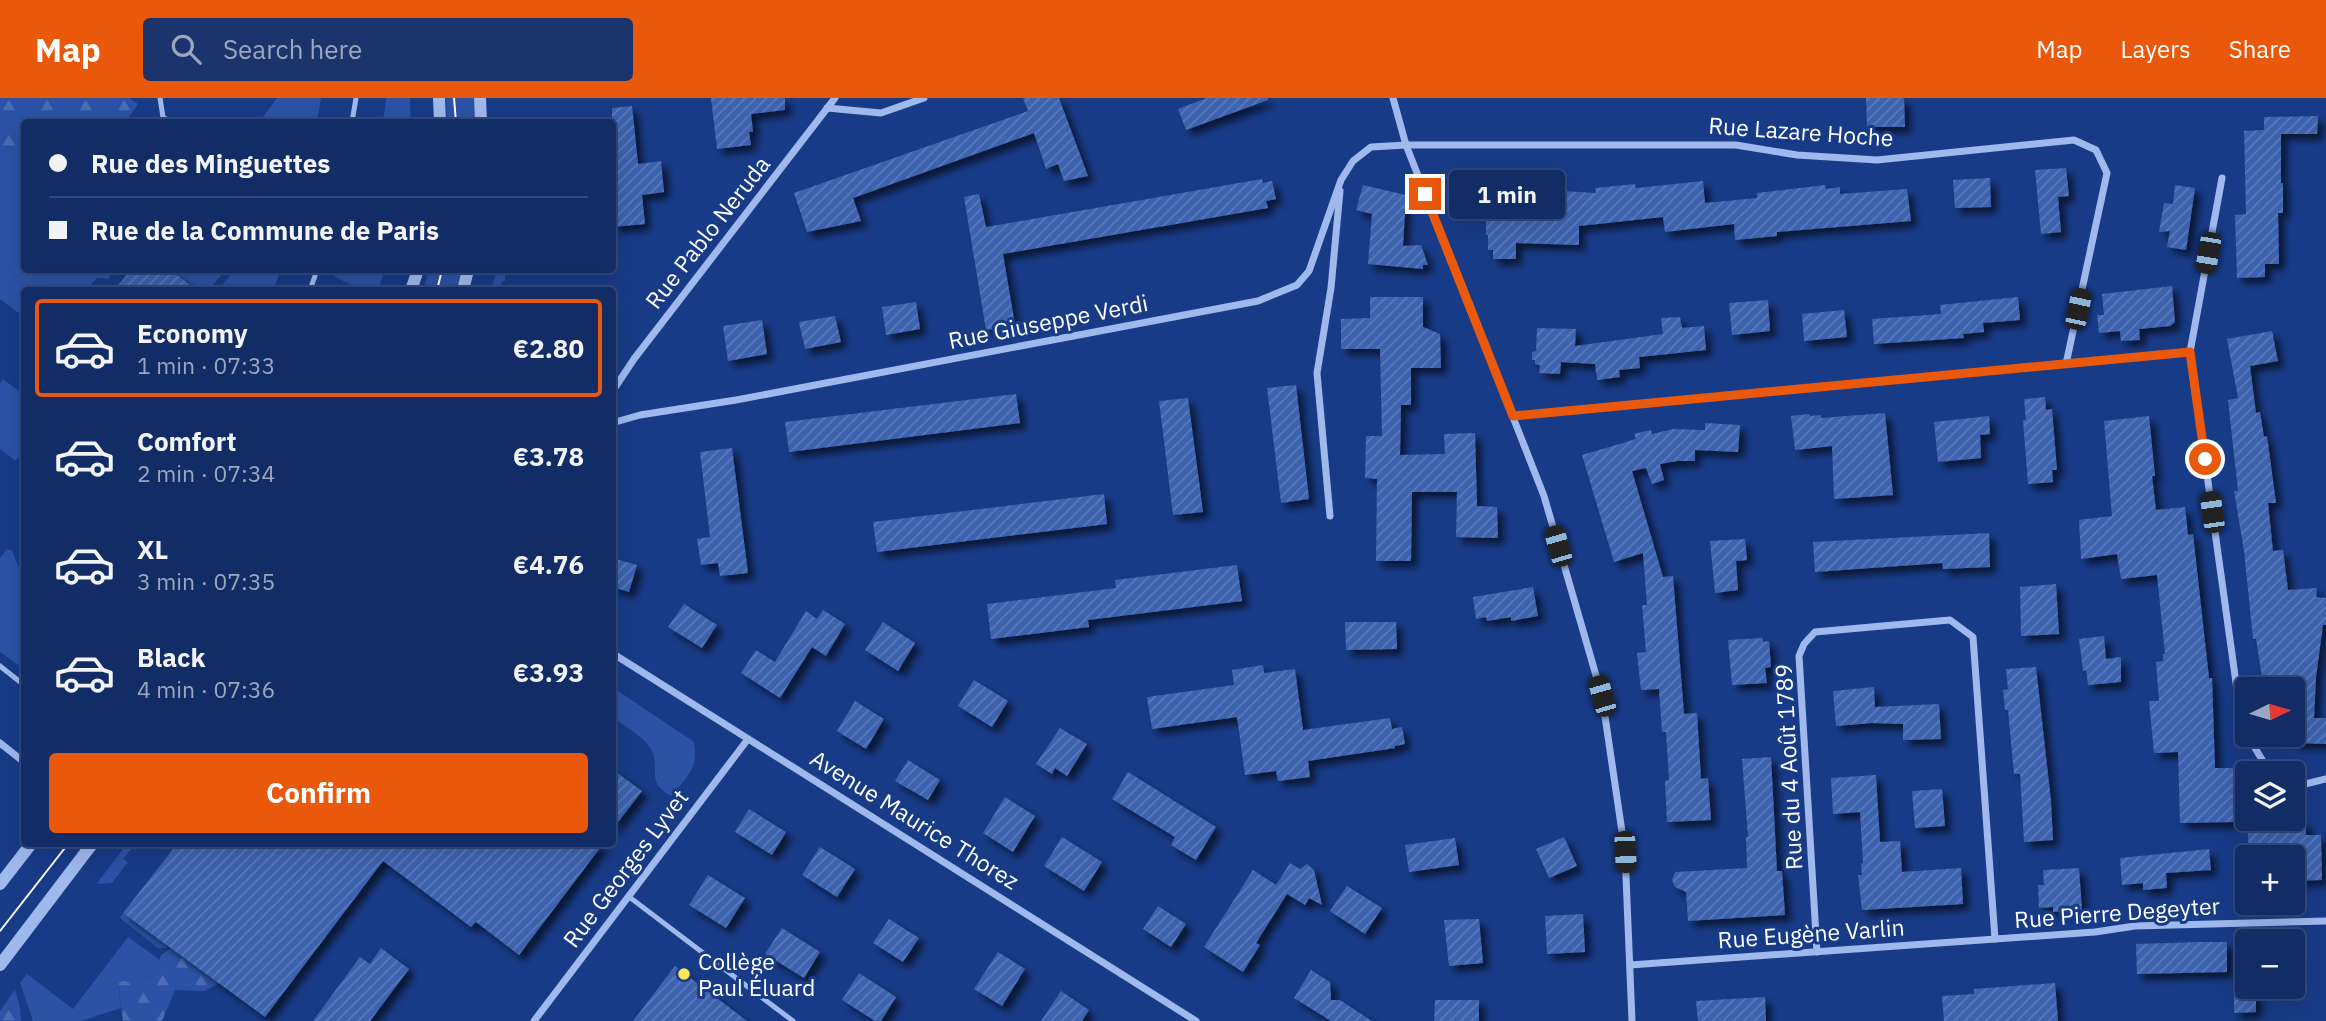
<!DOCTYPE html>
<meta charset="utf-8">
<style>
:root{--surface:#122c65;--page:#1b346b;--text:#f1f3f6;--muted:#9ca7bf;--line:#314879;--accent:#ea580c}
body{margin:0;font-family:"IBM Plex Sans",sans-serif;background:var(--page);color:var(--text);height:100vh;display:flex;flex-direction:column;font-size:26px;white-space:nowrap}
*{box-sizing:border-box;margin:0}
p{font-size:23px;color:var(--muted)}
.icon{flex:none;width:38px;height:38px;fill:none;stroke:currentColor;stroke-width:2;stroke-linecap:round;stroke-linejoin:round}
.map{position:relative;flex:1;overflow:hidden}
.panel{position:absolute;left:21px;top:189px;width:595px;height:560px;display:flex;flex-direction:column;background:var(--surface);border-radius:7px;box-shadow:0 7px 28px #0002,0 0 0 2px var(--line)}
.panel>*{flex:none}
.hud{position:absolute;left:21px;top:21px;width:595px;height:154px;border-radius:7px;box-shadow:0 7px 28px #0002,0 0 0 2px var(--line);display:grid;align-content:center;height:154px;padding:0 28px;background:var(--surface)}
.needle{width:46px;rotate:85deg}
.buttons{position:absolute;left:2235px;top:579px;display:grid;gap:14px}
.buttons a{display:grid;place-items:center;width:70px;height:70px;border-radius:7px;background:var(--surface);box-shadow:0 7px 28px #0002,0 0 0 2px var(--line);font-size:35px}
.end{position:absolute;width:32px;height:32px;margin:-16px;border:9px solid #ea580c;background:#fff;box-shadow:0 0 0 4px #fff}
.from{border-radius:50%}
.bubble{position:absolute;height:49px;border-radius:7px;background:var(--surface);box-shadow:0 7px 28px #0002,0 0 0 2px var(--line);font-size:23px;font-weight:700;line-height:49px;text-align:center}
.car{position:absolute;width:21px;height:42px;margin:-21px -10px;border-radius:9px;box-shadow:0 0 5px 2px #0007;background:linear-gradient(#222 24%,#8ab4d8 0 40%,#222 0 76%,#8ab4d8 0 86%,#222 0)}
.hud b{display:flex;align-items:center;gap:24px;height:66px;font-size:26px}
.hud b+b{border-top:2px solid var(--line)}
.hud i{width:18px;height:18px;background:var(--text)}
ul{padding:12px 0 0;list-style:none}
li{display:flex;align-items:center;gap:21px;height:98px;margin:0 14px 10px;padding:0 14px;border:4px solid transparent;border-radius:7px}
li div{flex:1}
li b{display:block;font-size:26px}
li em{font-style:normal;font-weight:700}
li.on{border-color:var(--accent)}
li>.icon{width:63px;height:63px;stroke-width:1.5}
.primary-button{display:flex;gap:14px;margin-top:auto;padding:14px 28px}
.primary-button a{flex:1;height:80px;border-radius:7px;background:var(--accent);color:#fff;font-size:28px;font-weight:700;line-height:80px;text-align:center}
header{display:flex;align-items:center;gap:42px;box-sizing:border-box;height:98px;padding:0 35px;background:var(--accent);color:#fff}
header strong{font-size:33px}
nav{display:flex;gap:38px;margin-inline-start:auto;font-size:24px}
.search{width:490px;height:63px;background:var(--page);display:flex;align-items:center;gap:18px;box-sizing:border-box;padding:0 24px;border-radius:7px;color:var(--muted);font-size:26px}
.map>svg:first-child{display:block}
.green{fill:#2b52a5}
.forest{fill:url(#forest-firs)}
.building{fill:url(#building-hatch);filter:url(#shadow)}
.lines{fill:none;stroke-linecap:round;stroke-linejoin:round}
.service{stroke:#9fb9ed;stroke-width:5}
.minor{stroke:#9fb9ed;stroke-width:7}
.tertiary{stroke:#9fb9ed;stroke-width:12}
.tram{stroke:#fff;stroke-width:2}
.route{stroke:#ea580c;stroke-width:9}
.poi-dot{fill:#ffe45b;stroke:#183b87;stroke-width:2.5}
.labels{text-anchor:middle;dominant-baseline:central;stroke-width:6;stroke-linejoin:round;paint-order:stroke}
.street-label{font-size:23px;fill:#fff;stroke:#183b87}
.poi-label{font-size:23px;fill:#fff;stroke:#183b87;text-anchor:start}
</style>
<header>
<strong>Map</strong>
<div class="search"><svg class="icon" aria-label="search" viewBox="0 0 24 24"><circle cx="10" cy="10" r="6"/><path d="M15 15l6 6"/></svg>Search here</div>
<nav><a>Map</a><a>Layers</a><a>Share</a></nav>
</header>
<div class="map">
<svg width="2326" height="923" viewBox="0 0 2326 923">
<defs>
<pattern id="forest-firs" width="22" height="20" patternUnits="userSpaceOnUse" patternTransform="scale(1.75)"><rect width="22" height="20" fill="#2b52a5"/><path d="M5 1l3.5 6h-7zM16 11l3.5 6h-7z" fill="#4b6cb2"/></pattern>
<pattern id="building-hatch" width="6" height="6" patternUnits="userSpaceOnUse" patternTransform="scale(1.75)"><rect width="6" height="6" fill="#3c62ae"/><path d="M-1 1l2-2M0 6l6-6M5 7l2-2" fill="none" stroke="#597aba"/></pattern>
<filter id="shadow"><feDropShadow dx="6" dy="6" stdDeviation="3.5" flood-color="#0009"/></filter>
</defs>
<rect width="100%" height="100%" fill="#183b87"/>
<g class="green">
<polygon points="0,0 24,24 24,172 115,172 108,181 97,180 86,192 24,192 24,219 0,201"/>
<polygon points="277,0 321,0 317,24 259,24"/>
<polygon points="386,0 410,0 411,24 383,24"/>
<polygon points="446,0 474,0 475,24 447,24"/>
<polygon points="170,172 225,172 209,192 197,192"/>
<polygon points="235,172 281,172 273,192 218,192"/>
<path d="M326 172H385L378 192C357 192 343 184 326 172Z"/>
<polygon points="429,172 462,172 456,192 423,192"/>
<polygon points="497,172 505,172 505,183 501,184 501,192 491,192"/>
<polygon points="3,281 24,297 24,351 16,363 0,351 0,285"/>
<polygon points="7,451 12,453 24,482 24,565 21,569 0,554 0,460"/>
<path d="M618 593 694 644C699 670 687 679 671 698 644 682 662 673 651 651 643 638 624 628 613 619V600Z"/>
<polygon points="127,746 135,746 123,761 128,764 112,785 99,786 97,785"/>
<polygon points="123,815 168,847 166,850 158,850 120,820"/>
<polygon points="128,839 160,862 154,878 140,881 135,888 118,884 121,910 81,923 33,923 20,885 27,876 73,911"/>
</g>
<g class="forest">
<polygon points="0,0 129,0 138,6 126,24 24,24 24,56 0,58"/>
<polygon points="171,850 220,885 204,893 175,892 162,923 123,923 118,884 125,883 135,888 140,881 154,878 161,857"/>
<polygon points="15,892 20,909 21,923 0,923 0,913"/>
</g>
<g class="building">
<polygon points="711,0 785,0 785,12 751,16 753,34 749,34 751,47 717,51"/>
<polygon points="1023,0 1059,0 1088,78 1064,83 1058,66 1046,71 1034,35 853,100 861,123 807,134 794,95 1028,13"/>
<polygon points="1207,0 1268,0 1268,2 1186,32 1178,11"/>
<polygon points="1866,0 1904,0 1905,29 1867,29"/>
<polygon points="632,8 638,66 661,63 664,94 642,97 645,126 612,129 612,10"/>
<polygon points="2318,18 2317,36 2281,36 2281,85 2283,85 2283,115 2278,115 2279,166 2265,166 2265,179 2237,180 2235,117 2246,116 2244,33 2264,32 2264,19"/>
<polygon points="2066,70 2069,98 2058,99 2061,134 2041,136 2035,72"/>
<polygon points="1489,73 1517,74 1517,118 1563,120 1564,93 1596,95 1595,90 1635,86 1636,90 1703,83 1705,105 1757,100 1757,95 1825,87 1826,91 1840,89 1840,96 1907,91 1911,123 1777,134 1777,138 1735,142 1734,126 1665,134 1663,119 1579,128 1579,147 1516,145 1516,161 1493,161 1493,152 1488,152 1488,137 1486,137 1486,97 1488,97"/>
<polygon points="1990,80 1991,109 1955,110 1953,82"/>
<polygon points="1262,81 1263,85 1272,83 1276,101 1266,103 1268,110 1003,156 1015,227 986,232 964,99 979,96 986,129"/>
<polygon points="1363,87 1406,97 1403,148 1421,147 1428,167 1423,167 1423,171 1368,166 1372,116 1356,112"/>
<polygon points="2175,87 2195,90 2186,152 2167,149 2170,133 2159,134 2164,105 2173,106"/>
<polygon points="131,172 170,172 197,192 114,192"/>
<polygon points="2172,188 2175,224 2170,228 2139,231 2140,242 2121,243 2120,233 2099,235 2097,217 2104,217 2102,196"/>
<polygon points="1370,199 1423,199 1423,229 1440,236 1441,270 1411,270 1411,307 1401,307 1400,357 1445,356 1444,336 1475,335 1477,408 1497,409 1498,440 1456,439 1457,394 1412,394 1411,463 1376,463 1377,381 1365,380 1366,338 1382,338 1380,251 1341,251 1341,221 1370,220"/>
<polygon points="2018,199 2020,222 1983,225 1984,234 1963,236 1964,240 1874,246 1872,221 1941,216 1940,207"/>
<polygon points="1768,202 1770,233 1732,237 1729,205"/>
<polygon points="916,204 920,231 886,237 882,209"/>
<polygon points="1844,212 1847,239 1804,243 1802,216"/>
<polygon points="835,218 841,244 805,251 799,224"/>
<polygon points="1680,219 1682,230 1704,228 1706,252 1639,259 1640,270 1619,272 1620,279 1597,282 1595,266 1561,264 1560,276 1539,275 1540,267 1535,266 1535,262 1532,262 1532,254 1536,253 1537,230 1576,231 1575,248 1663,236 1661,220"/>
<polygon points="762,222 767,256 728,263 723,228"/>
<polygon points="2272,233 2278,263 2250,268 2256,315 2260,314 2264,339 2267,338 2276,405 2268,405 2273,453 2283,452 2288,492 2317,490 2316,499 2326,500 2326,527 2323,527 2316,579 2314,620 2326,620 2326,646 2292,645 2292,592 2264,592 2256,541 2253,541 2244,453 2234,393 2238,393 2228,302 2238,300 2227,241"/>
<polygon points="1296,287 1309,401 1281,405 1267,290"/>
<polygon points="1016,296 1020,325 789,354 785,324"/>
<polygon points="2045,299 2046,312 2052,311 2057,372 2052,372 2053,384 2028,386 2023,322 2026,322 2024,301"/>
<polygon points="1188,300 1203,414 1173,417 1159,303"/>
<polygon points="1885,315 1893,397 1834,401 1832,348 1795,352 1791,318 1809,316 1810,318 1821,317 1821,320"/>
<polygon points="1989,318 1990,336 1980,337 1981,360 1938,364 1934,324"/>
<polygon points="2149,318 2155,378 2152,378 2156,412 2185,409 2188,437 2193,436 2209,580 2212,580 2215,670 2233,670 2233,724 2180,725 2178,654 2154,655 2149,603 2159,603 2156,564 2163,563 2163,556 2165,556 2157,477 2121,481 2117,456 2081,461 2079,422 2112,418 2104,323"/>
<polygon points="1705,325 1740,327 1738,354 1695,352 1695,363 1677,363 1660,366 1664,382 1652,386 1646,370 1632,373 1663,479 1673,478 1684,616 1697,615 1701,681 1708,680 1711,722 1667,724 1665,683 1669,682 1666,634 1662,634 1659,591 1641,592 1637,555 1646,554 1642,507 1647,507 1643,455 1614,464 1582,357 1636,341 1634,336 1651,332 1652,336 1673,331 1705,332"/>
<polygon points="732,350 748,475 720,478 718,465 701,467 697,441 710,439 700,354"/>
<polygon points="1104,396 1107,426 877,454 873,424"/>
<polygon points="1989,435 1990,469 1943,471 1942,465 1815,474 1813,444"/>
<polygon points="1745,441 1747,462 1736,463 1738,492 1715,495 1710,443"/>
<polygon points="612,460 637,467 629,494 612,489"/>
<polygon points="1237,467 1242,503 1088,522 1089,529 991,541 987,506 1116,490 1115,482"/>
<polygon points="2056,486 2059,536 2021,538 2020,489"/>
<polygon points="1533,489 1538,518 1511,523 1511,519 1487,523 1486,519 1476,521 1473,499"/>
<polygon points="684,506 717,527 702,550 668,529"/>
<polygon points="823,512 845,526 826,558 812,549 780,600 741,575 756,552 775,564 806,513 817,521"/>
<polygon points="883,524 915,545 898,573 865,552"/>
<polygon points="1345,524 1396,524 1397,551 1346,552"/>
<polygon points="2104,538 2106,561 2121,559 2121,584 2088,587 2086,572 2083,573 2079,541"/>
<polygon points="1763,540 1763,544 1769,543 1771,569 1765,570 1767,585 1732,587 1728,542"/>
<polygon points="1263,567 1264,575 1295,571 1303,632 1390,620 1392,631 1402,629 1405,646 1395,648 1395,650 1308,663 1310,679 1278,683 1276,673 1245,677 1237,619 1152,631 1147,599 1234,587 1232,572"/>
<polygon points="2036,569 2051,703 2053,742 2024,744 2020,676 2014,676 2008,612 2005,612 2003,592 2008,591 2006,571"/>
<polygon points="974,582 1008,603 992,629 958,608"/>
<polygon points="1874,589 1875,609 1939,606 1941,641 1903,642 1903,626 1872,625 1836,628 1833,593"/>
<polygon points="855,603 884,621 866,651 837,633"/>
<polygon points="1060,630 1087,646 1067,678 1055,670 1052,676 1036,666"/>
<polygon points="1771,659 1777,773 1782,773 1785,817 1688,823 1686,794 1675,789 1672,782 1675,774 1747,770 1746,739 1748,739 1742,661"/>
<polygon points="908,662 940,682 928,702 895,683"/>
<polygon points="612,671 642,693 612,732"/>
<polygon points="1128,674 1216,729 1196,762 1171,747 1175,739 1112,701"/>
<polygon points="1876,677 1880,744 1900,743 1902,774 1961,770 1963,806 1862,812 1858,777 1862,777 1861,766 1863,765 1860,714 1833,716 1831,680"/>
<polygon points="1942,691 1945,728 1915,730 1912,693"/>
<polygon points="1005,699 1035,718 1013,754 983,735"/>
<polygon points="749,711 786,734 772,757 735,734"/>
<polygon points="2247,724 2265,724 2265,726 2306,724 2306,737 2321,737 2322,782 2292,783 2292,760 2261,760 2261,752 2249,753"/>
<polygon points="1062,739 1102,764 1084,793 1044,768"/>
<polygon points="1564,739 1577,768 1549,780 1536,751"/>
<polygon points="1455,740 1459,767 1409,774 1405,747"/>
<polygon points="177,746 603,746 519,857 476,824 471,829 383,763 265,919 123,815"/>
<polygon points="820,749 855,771 837,799 802,777"/>
<polygon points="2209,751 2211,772 2166,775 2167,790 2143,792 2143,785 2122,787 2120,760"/>
<polygon points="1290,765 1300,771 1307,766 1314,772 1322,807 1309,800 1305,807 1287,796 1256,845 1260,847 1243,874 1204,849 1253,772 1276,787"/>
<polygon points="2079,770 2082,812 2053,814 2053,809 2039,810 2038,787 2044,787 2043,772"/>
<polygon points="708,777 745,800 726,830 689,807"/>
<polygon points="1347,788 1382,810 1365,836 1330,813"/>
<polygon points="1158,808 1186,826 1171,849 1143,831"/>
<polygon points="1583,816 1585,854 1547,856 1545,818"/>
<polygon points="889,821 919,840 903,864 873,845"/>
<polygon points="1479,821 1483,865 1449,868 1444,822"/>
<polygon points="782,830 820,854 804,880 765,856"/>
<polygon points="2198,844 2227,844 2227,874 2137,876 2136,846"/>
<polygon points="381,850 409,871 370,923 313,923 360,859 370,866"/>
<polygon points="998,854 1025,871 1002,908 974,891"/>
<polygon points="675,868 747,923 633,923"/>
<polygon points="1311,872 1330,884 1331,902 1340,902 1372,923 1331,923 1294,900"/>
<polygon points="859,875 896,899 881,923 875,923 842,902"/>
<polygon points="2234,880 2248,891 2256,890 2256,914 2234,915"/>
<polygon points="2055,885 2058,923 1944,923 1942,898 1974,896 1974,891"/>
<polygon points="1061,893 1089,912 1082,923 1041,923"/>
<polygon points="1765,899 1766,923 1698,923 1696,903"/>
<polygon points="1435,902 1479,902 1479,923 1434,923"/>
</g>
<g class="lines">
<g class="service">
<polyline points="160,0 163,19 171,24"/>
<polyline points="352,24 356,0"/>
<polyline points="310,192 315,178"/>
<polyline points="0,568 24,587"/>
<polyline points="628,798 793,923"/>
</g>
<g class="minor">
<polyline points="1393,0 1406,47 1544,398 1602,598 1625,754 1632,923"/>
<polyline points="827,10 881,15 924,0"/>
<polyline points="2222,80 2190,254 2242,628 2247,636"/>
<polyline points="612,294 634,261 835,0"/>
<polyline points="1513,318 2190,254"/>
<polyline points="612,325 640,317 736,302 1258,203 1297,187 1309,173 1341,82 1353,63 1371,49 1406,47 1736,47 1797,57 1877,62 2074,42 2096,52 2107,75 2066,266"/>
<polyline points="1330,418 1317,275 1331,190 1340,93"/>
<polyline points="612,555 1196,923"/>
<polyline points="2247,637 2269,673 2273,676"/>
<polyline points="0,645 24,664"/>
<polyline points="2292,686 2297,688 2326,681"/>
<polyline points="1817,854 1799,558 1804,546 1815,534 1950,522 1973,539 1995,841"/>
<polyline points="1630,867 2095,834 2135,828 2326,823"/>
<polyline points="534,923 748,641"/>
</g>
<g class="tertiary">
<polyline points="439,0 440,24"/>
<polyline points="480,0 481,24"/>
<polyline points="411,192 418,172"/>
<polyline points="463,192 468,172"/>
<polyline points="0,786 31,746"/>
<polyline points="0,867 92,746"/>
</g>
<g class="tram">
<polyline points="454,0 456,24"/>
<polyline points="437,192 442,172"/>
<polyline points="0,833 68,746"/>
</g>
</g>
<g class="lines">
<polyline class="route" points="1425,96 1513,318 2190,254 2205,361"/>
</g>
<circle class="poi-dot" cx="684" cy="876" r="7"/>
<g class="labels">
<g class="street-label">
<text transform="translate(1801 33) rotate(4)">Rue Lazare Hoche</text>
<text transform="translate(707 134) rotate(-52)">Rue Pablo Neruda</text>
<text transform="translate(1048 223) rotate(-11)">Rue Giuseppe Verdi</text>
<text transform="translate(1788 669) rotate(-93)">Rue du 4 Août 1789</text>
<text transform="translate(915 721) rotate(32)">Avenue Maurice Thorez</text>
<text transform="translate(625 770) rotate(-53)">Rue Georges Lyvet</text>
<text transform="translate(2117 814) rotate(-4)">Rue Pierre Degeyter</text>
<text transform="translate(1811 835) rotate(-4)">Rue Eugène Varlin</text>
</g>
<g class="poi-label">
<text x="698" y="863">Collège<tspan x="698" dy="26">Paul Éluard</tspan></text>
</g>
</g>
</svg>
<div class="buttons">
<a><svg class="needle" viewBox="-14 -14 28 28"><path d="M0-13l5 13h-10z" fill="#e53935"/><path d="M0 13l5-13h-10z" fill="#9ca7bf"/></svg></a>
<a><svg class="icon" aria-label="layers" viewBox="0 0 24 24"><path d="M12 4l9 5-9 5-9-5zM3 14l9 5 9-5"/></svg></a>
<a>+</a>
<a>−</a>
</div>
<i class="end from" style="left:2205px;top:361px"></i>
<i class="end" style="left:1425px;top:96px"></i>
<div class="bubble" style="left:1449px;top:72px;width:116px">1 min</div>
<i class="car" style="left:2208px;top:155px;rotate:190deg"></i>
<i class="car" style="left:2078px;top:211px;rotate:12deg"></i>
<i class="car" style="left:2212px;top:414px;rotate:352deg"></i>
<i class="car" style="left:1558px;top:448px;rotate:344deg"></i>
<i class="car" style="left:1602px;top:598px;rotate:344deg"></i>
<i class="car" style="left:1625px;top:754px;rotate:177deg"></i>
<div class="hud">
<b><i class="from"></i>Rue des Minguettes</b>
<b><i></i>Rue de la Commune de Paris</b>
</div>
<section class="panel">
<ul>
<li class="on"><svg class="icon" aria-label="car" viewBox="0 0 24 24"><path d="M5 17H2v-5l4-1 3-4h7l3 4 3 1v5h-3M9 17h6M6 11h13"/><circle cx="7" cy="17" r="2"/><circle cx="17" cy="17" r="2"/></svg><div><b>Economy</b><p>1 min · 07:33</p></div><em>€2.80</em></li>
<li><svg class="icon" aria-label="car" viewBox="0 0 24 24"><path d="M5 17H2v-5l4-1 3-4h7l3 4 3 1v5h-3M9 17h6M6 11h13"/><circle cx="7" cy="17" r="2"/><circle cx="17" cy="17" r="2"/></svg><div><b>Comfort</b><p>2 min · 07:34</p></div><em>€3.78</em></li>
<li><svg class="icon" aria-label="car" viewBox="0 0 24 24"><path d="M5 17H2v-5l4-1 3-4h7l3 4 3 1v5h-3M9 17h6M6 11h13"/><circle cx="7" cy="17" r="2"/><circle cx="17" cy="17" r="2"/></svg><div><b>XL</b><p>3 min · 07:35</p></div><em>€4.76</em></li>
<li><svg class="icon" aria-label="car" viewBox="0 0 24 24"><path d="M5 17H2v-5l4-1 3-4h7l3 4 3 1v5h-3M9 17h6M6 11h13"/><circle cx="7" cy="17" r="2"/><circle cx="17" cy="17" r="2"/></svg><div><b>Black</b><p>4 min · 07:36</p></div><em>€3.93</em></li>
</ul>
<div class="primary-button"><a>Confirm</a></div>
</section>
</div>
